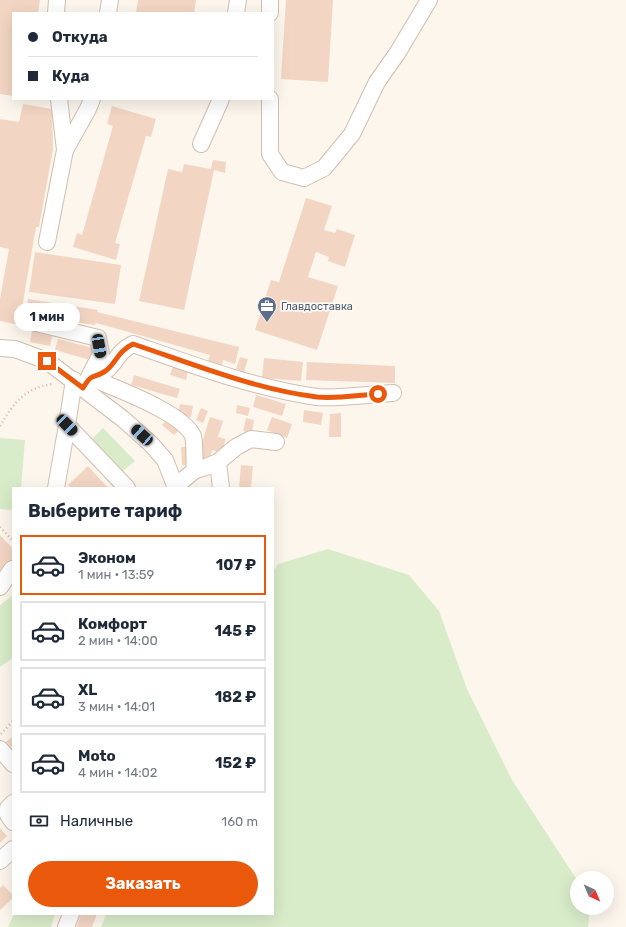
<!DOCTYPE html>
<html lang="ru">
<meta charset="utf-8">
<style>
:root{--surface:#fff;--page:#f6f6f7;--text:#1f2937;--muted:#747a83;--line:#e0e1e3;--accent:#ea580c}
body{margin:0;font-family:Rubik,sans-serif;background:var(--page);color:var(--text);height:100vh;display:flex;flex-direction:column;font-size:15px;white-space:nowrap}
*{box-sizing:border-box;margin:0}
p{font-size:13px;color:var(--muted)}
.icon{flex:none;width:22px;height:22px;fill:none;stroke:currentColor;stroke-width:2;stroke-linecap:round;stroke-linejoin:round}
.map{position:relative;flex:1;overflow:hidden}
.drawer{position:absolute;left:12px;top:487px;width:262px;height:428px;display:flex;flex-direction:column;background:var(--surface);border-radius:0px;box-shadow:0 4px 16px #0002}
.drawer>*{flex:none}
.guide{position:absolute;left:12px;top:12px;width:262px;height:88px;border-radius:0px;box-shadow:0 4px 16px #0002;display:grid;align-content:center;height:88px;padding:0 16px;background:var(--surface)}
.needle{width:26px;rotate:136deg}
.tools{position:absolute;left:570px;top:871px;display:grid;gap:8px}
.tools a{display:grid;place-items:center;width:44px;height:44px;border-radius:50%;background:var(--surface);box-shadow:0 4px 16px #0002;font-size:20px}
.end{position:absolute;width:18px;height:18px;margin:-9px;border:5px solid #ea580c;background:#fff;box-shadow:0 0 0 2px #fff}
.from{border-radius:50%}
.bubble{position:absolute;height:28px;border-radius:14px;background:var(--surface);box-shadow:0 4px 16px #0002;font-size:13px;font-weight:700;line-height:28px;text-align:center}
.car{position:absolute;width:12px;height:24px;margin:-12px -6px;border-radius:5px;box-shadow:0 0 3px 1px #0007;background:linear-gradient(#222 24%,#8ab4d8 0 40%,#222 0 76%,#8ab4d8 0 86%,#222 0)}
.guide b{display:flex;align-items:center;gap:14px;height:38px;font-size:15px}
.guide b+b{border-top:1px solid var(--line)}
.guide i{width:10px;height:10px;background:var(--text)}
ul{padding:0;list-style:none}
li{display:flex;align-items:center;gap:12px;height:60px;margin:0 8px 6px;padding:0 8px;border:2px solid var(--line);border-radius:0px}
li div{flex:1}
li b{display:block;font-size:15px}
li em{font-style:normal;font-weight:700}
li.current{border-color:var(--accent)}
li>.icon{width:36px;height:36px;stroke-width:1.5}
h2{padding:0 16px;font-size:18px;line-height:48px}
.pay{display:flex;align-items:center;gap:10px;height:44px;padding:0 16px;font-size:15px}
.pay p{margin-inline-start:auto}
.button{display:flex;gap:8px;margin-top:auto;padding:8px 16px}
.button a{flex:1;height:46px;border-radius:24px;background:var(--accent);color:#fff;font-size:16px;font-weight:700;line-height:46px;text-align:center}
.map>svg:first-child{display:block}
.green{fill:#d8ecc9}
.building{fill:#f3d5c3}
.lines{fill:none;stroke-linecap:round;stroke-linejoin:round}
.minor-casing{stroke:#d1beb0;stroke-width:18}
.path{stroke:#d9b8a5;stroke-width:2.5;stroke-dasharray:1 3;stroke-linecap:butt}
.minor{stroke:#fff;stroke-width:16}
.route{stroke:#ea580c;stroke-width:5}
.labels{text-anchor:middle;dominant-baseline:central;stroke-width:3.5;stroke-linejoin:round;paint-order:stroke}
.service-label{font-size:11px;fill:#4e5e75;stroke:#fffaf3;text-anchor:start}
</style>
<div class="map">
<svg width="626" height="927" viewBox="0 0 626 927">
<rect width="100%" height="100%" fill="#fdf6ec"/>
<g class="green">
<polygon points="103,428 135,461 123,471 92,439"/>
<polygon points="0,438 25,440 21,488 13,488 13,510 0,509"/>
<polygon points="328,549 409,575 439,611 467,689 512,780 577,880 577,908 590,908 588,927 101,927 106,914 273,914 273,572 278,564"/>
<polygon points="13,595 13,658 0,667 0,605"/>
<polygon points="14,914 55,914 51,927 8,927"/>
</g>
<g class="building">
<polygon points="0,0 40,0 38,13 13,13 13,96 0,94"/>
<polygon points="138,0 196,0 194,13 136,13"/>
<polygon points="286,0 333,0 328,82 281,79"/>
<polygon points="23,104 52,109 53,149 39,227 36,227 19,325 0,321 0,299 9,249 0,247 0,119 19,122"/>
<polygon points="112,106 156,119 151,137 146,136 115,243 120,244 116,260 73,247 77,233 82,235 113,126 107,124"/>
<polygon points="213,160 226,162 225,173 214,170 184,310 139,301 168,169 182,172 184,164 211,169"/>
<polygon points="306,198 332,206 324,230 335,233 337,229 355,235 345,267 328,261 329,257 316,252 308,277 338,286 317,350 255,330 271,280 279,282"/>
<polygon points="35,252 121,265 115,304 29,292"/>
<polygon points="28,299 98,310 97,312 239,347 235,364 223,360 221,368 207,364 210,355 125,331 96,323 95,325 26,315"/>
<polygon points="32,331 52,336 50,346 30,342"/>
<polygon points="58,339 93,348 90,360 55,350"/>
<polygon points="240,357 248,359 244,372 236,369"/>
<polygon points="264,358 303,362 301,381 262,378"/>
<polygon points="307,362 395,366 395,383 306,380"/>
<polygon points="173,366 188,371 186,380 170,375"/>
<polygon points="134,375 180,389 177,398 131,385"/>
<polygon points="256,395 286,404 282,416 253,407"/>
<polygon points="180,404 193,406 191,417 178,415"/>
<polygon points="237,405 250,408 248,416 236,413"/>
<polygon points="201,408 208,411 203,423 196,420"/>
<polygon points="304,410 323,413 321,425 303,422"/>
<polygon points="341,413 341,437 329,437 330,414"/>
<polygon points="210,417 223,421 218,437 226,439 221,453 212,450 209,461 197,458"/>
<polygon points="272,417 292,424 287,438 267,430"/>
<polygon points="246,418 254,420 252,433 243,431"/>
<polygon points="166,420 178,431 174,435 162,425"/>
<polygon points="181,447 187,447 188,465 182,465"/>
<polygon points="241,465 253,466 251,488 239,488"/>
<polygon points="88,466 108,488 71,488 68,485"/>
<polygon points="0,535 13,549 13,564 0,576"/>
<polygon points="13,736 13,749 6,742"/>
<polygon points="0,828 7,836 0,843"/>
<polygon points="3,885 13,895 13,898 0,910 0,888"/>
<polygon points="81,914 97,914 92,927 77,927"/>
</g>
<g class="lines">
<g class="minor-casing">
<g id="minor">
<polyline points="56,13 57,0"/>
<polyline points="108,13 110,0"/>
<polyline points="236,13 238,0"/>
<polyline points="270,13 270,0"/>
<polyline points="270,99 270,154 282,172 304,178 324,168 352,134 377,82 398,52 429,0"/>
<polyline points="201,144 221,99"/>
<polyline points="65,150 88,109 92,99"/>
<polyline points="47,242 65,150 59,99"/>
<path d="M32 322 98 338 101 354 89 377C114 388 182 412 193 436 195 442 194 461 195 470"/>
<polyline points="0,348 15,349 47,361 123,419 151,444 165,460 176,488"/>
<polyline points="74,380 67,425 127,488"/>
<path d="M83 388C92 373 92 379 104 372 116 365 116 352 133 344 193 365 254 388 317 397 337 399 371 394 393 393"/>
<polyline points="218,462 221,488"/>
<polyline points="176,486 195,470 206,467 218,462 236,447 251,439 276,442"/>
<polyline points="56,488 67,425"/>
<polyline points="0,587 12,569"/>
<polyline points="0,749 13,764"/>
<polyline points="13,803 8,808 8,815 13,822"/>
<polyline points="0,861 13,849"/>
<polyline points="66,927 71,914"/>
</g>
</g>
<g class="path">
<path d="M0 426C14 403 23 389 52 384"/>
<polyline points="0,527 13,541"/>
<polyline points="1,734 13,721"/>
</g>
<use href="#minor" class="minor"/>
</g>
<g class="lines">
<path class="route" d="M47 361 83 388C92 373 92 379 104 372 116 365 116 352 133 344 193 364 254 389 317 397 337 399 359 395 378 394"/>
</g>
<defs>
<g id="office-pin" transform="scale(1)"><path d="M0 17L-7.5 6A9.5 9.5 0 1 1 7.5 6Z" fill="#5c6f8a" stroke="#fffaf3"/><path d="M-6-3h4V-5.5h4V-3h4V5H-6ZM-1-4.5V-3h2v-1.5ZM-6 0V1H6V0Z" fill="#fff"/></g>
</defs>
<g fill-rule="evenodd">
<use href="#office-pin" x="267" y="306"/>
</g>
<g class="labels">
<g class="service-label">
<text x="281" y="306">Главдоставка</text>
</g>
</g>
</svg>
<div class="tools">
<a><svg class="needle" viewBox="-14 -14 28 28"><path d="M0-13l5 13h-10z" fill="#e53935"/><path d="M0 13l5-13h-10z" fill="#747a83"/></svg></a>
</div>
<i class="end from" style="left:378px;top:394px"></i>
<i class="end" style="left:47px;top:361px"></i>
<div class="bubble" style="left:14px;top:303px;width:66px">1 мин</div>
<i class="car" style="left:99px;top:346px;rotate:170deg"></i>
<i class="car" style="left:67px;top:425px;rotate:136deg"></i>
<i class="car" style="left:142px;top:435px;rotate:312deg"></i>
<div class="guide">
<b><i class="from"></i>Откуда</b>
<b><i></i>Куда</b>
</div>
<section class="drawer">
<h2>Выберите тариф</h2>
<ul>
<li class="current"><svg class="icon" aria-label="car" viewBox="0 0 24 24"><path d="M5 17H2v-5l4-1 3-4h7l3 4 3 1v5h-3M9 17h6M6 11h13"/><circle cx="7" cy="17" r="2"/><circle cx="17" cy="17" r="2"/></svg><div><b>Эконом</b><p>1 мин · 13:59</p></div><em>107 ₽</em></li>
<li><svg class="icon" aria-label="car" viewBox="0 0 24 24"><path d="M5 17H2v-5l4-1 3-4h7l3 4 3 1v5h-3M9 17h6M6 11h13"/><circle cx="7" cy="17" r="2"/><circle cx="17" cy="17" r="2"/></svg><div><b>Комфорт</b><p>2 мин · 14:00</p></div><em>145 ₽</em></li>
<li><svg class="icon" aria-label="car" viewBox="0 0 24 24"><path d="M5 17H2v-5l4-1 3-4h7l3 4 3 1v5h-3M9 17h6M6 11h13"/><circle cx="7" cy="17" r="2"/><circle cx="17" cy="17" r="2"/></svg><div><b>XL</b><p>3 мин · 14:01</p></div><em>182 ₽</em></li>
<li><svg class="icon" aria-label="car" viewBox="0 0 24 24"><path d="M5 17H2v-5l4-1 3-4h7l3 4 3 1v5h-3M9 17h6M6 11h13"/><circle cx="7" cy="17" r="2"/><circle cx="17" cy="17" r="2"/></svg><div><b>Moto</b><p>4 мин · 14:02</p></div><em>152 ₽</em></li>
</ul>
<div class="pay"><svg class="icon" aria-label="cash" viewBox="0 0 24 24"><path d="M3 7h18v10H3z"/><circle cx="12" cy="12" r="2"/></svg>Наличные<p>160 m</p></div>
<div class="button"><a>Заказать</a></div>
</section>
</div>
